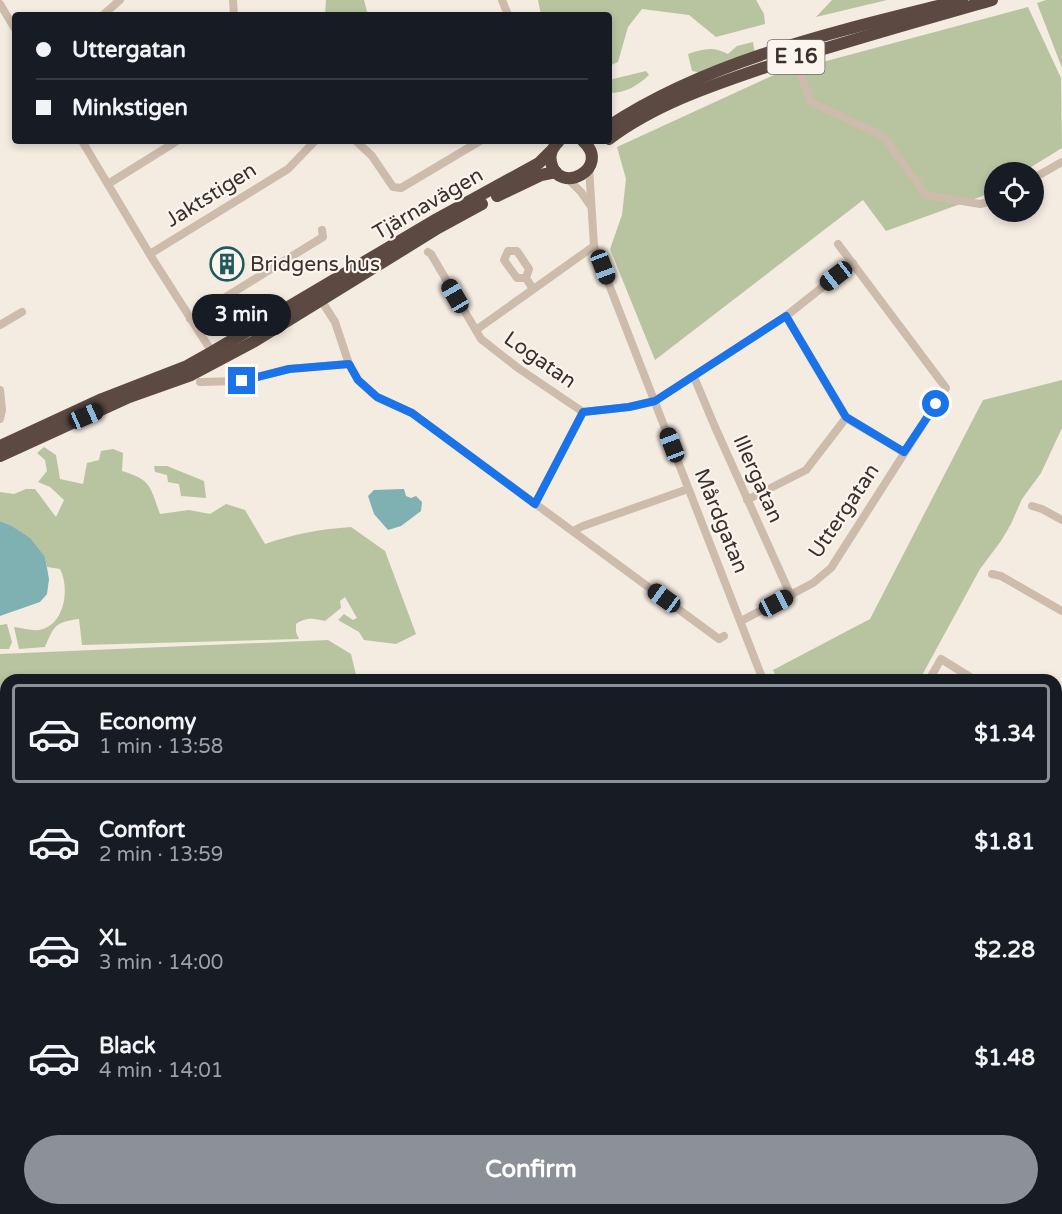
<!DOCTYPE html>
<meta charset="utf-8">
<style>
:root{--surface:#171b24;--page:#20242c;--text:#f1f3f6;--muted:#9ea1a6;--line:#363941;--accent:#8c9099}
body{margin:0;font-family:"Varela Round",sans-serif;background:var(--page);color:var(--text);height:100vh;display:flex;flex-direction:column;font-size:22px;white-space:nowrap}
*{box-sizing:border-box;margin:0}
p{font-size:20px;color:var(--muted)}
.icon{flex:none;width:33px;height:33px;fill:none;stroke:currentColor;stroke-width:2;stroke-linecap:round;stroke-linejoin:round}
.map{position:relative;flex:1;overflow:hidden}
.panel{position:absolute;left:0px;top:674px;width:1062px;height:542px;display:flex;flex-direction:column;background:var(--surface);border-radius:18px 18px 0 0;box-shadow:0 3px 9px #0003}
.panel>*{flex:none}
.banner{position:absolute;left:12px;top:12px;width:600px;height:132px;border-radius:6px;box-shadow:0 3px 9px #0003;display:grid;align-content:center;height:132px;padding:0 24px;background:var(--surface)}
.tools{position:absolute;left:984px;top:162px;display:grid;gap:12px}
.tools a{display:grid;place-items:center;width:60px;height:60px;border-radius:50%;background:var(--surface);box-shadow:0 3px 9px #0003;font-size:30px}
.end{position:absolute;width:27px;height:27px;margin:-14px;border:8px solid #1a73e8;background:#fff;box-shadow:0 0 0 3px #fff}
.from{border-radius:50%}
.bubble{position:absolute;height:42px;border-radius:21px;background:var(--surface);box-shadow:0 3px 9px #0003;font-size:20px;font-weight:700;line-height:42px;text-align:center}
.car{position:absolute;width:18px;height:36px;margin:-18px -9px;border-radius:8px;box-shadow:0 0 4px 2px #0007;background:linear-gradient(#222 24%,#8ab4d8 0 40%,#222 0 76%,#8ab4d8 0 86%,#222 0)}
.banner b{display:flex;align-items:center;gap:21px;height:57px;font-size:22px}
.banner b+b{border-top:2px solid var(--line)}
.banner i{width:15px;height:15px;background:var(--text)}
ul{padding:10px 0 0;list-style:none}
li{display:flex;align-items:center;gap:18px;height:99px;margin:0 12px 9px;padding:0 12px;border:3px solid transparent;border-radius:6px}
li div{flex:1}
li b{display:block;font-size:22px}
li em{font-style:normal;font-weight:700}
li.on{border-color:var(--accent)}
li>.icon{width:54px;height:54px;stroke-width:1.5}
.cta{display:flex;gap:12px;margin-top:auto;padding:12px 24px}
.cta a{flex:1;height:69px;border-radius:36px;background:var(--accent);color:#fff;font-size:24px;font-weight:700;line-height:69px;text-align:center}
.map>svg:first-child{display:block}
.green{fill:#b8c4a0}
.water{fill:#7fb0b2}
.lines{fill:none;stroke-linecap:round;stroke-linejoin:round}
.minor{stroke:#cdbbac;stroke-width:8}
.highway{stroke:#5c4a42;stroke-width:12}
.rail{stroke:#3b302b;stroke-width:2;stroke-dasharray:1.5 4.5;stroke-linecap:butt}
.route{stroke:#1a73e8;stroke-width:8}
.labels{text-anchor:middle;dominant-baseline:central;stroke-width:4.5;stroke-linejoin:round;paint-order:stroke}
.shield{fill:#fbf5ee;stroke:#756b66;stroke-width:1.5}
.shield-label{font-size:20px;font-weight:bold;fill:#3b302b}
.street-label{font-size:21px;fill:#3b302b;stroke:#fbf5ee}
.poi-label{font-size:21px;fill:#3b302b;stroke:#fbf5ee;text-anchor:start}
</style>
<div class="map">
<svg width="1062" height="1214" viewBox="0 0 1062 1214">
<rect width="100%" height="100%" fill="#f4ebe1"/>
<g class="green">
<polygon points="326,0 364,0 368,15 325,15"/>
<polygon points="538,0 756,0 764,14 765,24 716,37 689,15 642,9 628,27 618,62 609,66 609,15 541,15"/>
<polygon points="832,0 887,0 816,17"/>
<polygon points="1046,0 1062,0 1062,68 1037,3"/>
<polygon points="1028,7 1061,78 1062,148 1023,172 994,172 994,190 988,194 886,231 863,200 655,360 610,249 622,215 626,179 617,147 774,75"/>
<path d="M753 42 755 54 702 73 692 71 688 54C703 49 713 46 728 54L737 46Z"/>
<path d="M646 71 649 75C637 86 626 93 609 93V80Z"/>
<polygon points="1062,380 1062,428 1041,473 1022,499 1011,524 1001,541 980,569 920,679 777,679 773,670 870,619 983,400"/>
<path d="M44 447 56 455 60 479 83 484 87 463 99 460 101 451 113 449 123 453 122 471C152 480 150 487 160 514L189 510 210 514 226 504 245 510 265 544C293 534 322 529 351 527L385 551 416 634 396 644 364 640 359 632 338 620 344 614 353 620 357 618 345 597 340 601 341 608 325 621C313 618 306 617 296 624V632L299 639 82 645 79 619C55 622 54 626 45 647L19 649 14 627C22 628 32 631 39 630 65 626 70 588 60 569L47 567 45 557 10 525 0 521V492L14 494 26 489H35L56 517 64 500 50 487 38 482 47 471 45 460 37 453Z"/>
<polygon points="154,466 167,466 204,481 206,498 181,496 179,484 168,482 167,475 155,472"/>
<polygon points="7,624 12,642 9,649 0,649 0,625"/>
<polygon points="328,640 351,654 357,679 6,680 6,813 0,773 0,654"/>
<polygon points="0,825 4,825 6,840 6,1064 0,1063"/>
<polygon points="719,1209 829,1209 815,1214 716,1214"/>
</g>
<g class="water">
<polygon points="404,489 406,496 411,498 416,496 422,502 421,511 401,526 388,530 374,514 368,496 374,490"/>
<polygon points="0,521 10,525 30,538 45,557 49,579 47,594 40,602 0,616"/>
</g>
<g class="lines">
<g class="minor">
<polyline points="233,0 234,15"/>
<polyline points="502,0 508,15"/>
<polyline points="0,4 15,29"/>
<polyline points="103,15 120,0"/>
<polyline points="794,58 811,102 883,136 926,195 980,204 994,201"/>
<polyline points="82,141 152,258 212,352"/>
<polyline points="356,141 372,156 393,187 401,188 480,141"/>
<polyline points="589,167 594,246 763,680"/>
<polyline points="567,178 581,192 590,205"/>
<polyline points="1034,178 1062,162"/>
<polyline points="108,184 177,141"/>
<polyline points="428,252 431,254 481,339 518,368 583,412 629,407 655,401 786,316 853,263"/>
<polyline points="150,254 288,169 315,141"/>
<polyline points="526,278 517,278 504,260 508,251 517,251 529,269 526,278 533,289"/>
<polyline points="321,300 335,322 349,364 358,380 377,397 412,413 719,639 724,636"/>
<polyline points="786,316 846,418 904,452"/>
<polyline points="190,319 323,237 322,230"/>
<polyline points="0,325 22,312"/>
<polyline points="476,330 594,246"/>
<polyline points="694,377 715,427 791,596"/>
<polyline points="200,382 241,381 289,369 349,364"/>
<polyline points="0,390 2,410 0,419"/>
<polyline points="747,500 806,470 846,418"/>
<polyline points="535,504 583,412"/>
<polyline points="1032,506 1042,509 1062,520"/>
<polyline points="573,531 583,526 688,489"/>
<polyline points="992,574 1001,576 1062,611"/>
<polyline points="741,621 813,583 831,568 946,388 838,244"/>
<polyline points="929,680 941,659 975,680"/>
<polyline points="1056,764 1062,772"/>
<polyline points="1056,843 1062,845"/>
<polyline points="1056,917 1062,918"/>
<polyline points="1056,985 1062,987"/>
<polyline points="1056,1039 1062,1028"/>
<polyline points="0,1172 6,1171"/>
<polyline points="279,1209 281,1214"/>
<polyline points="861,1209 864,1214"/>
<polyline points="606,1214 612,1211 615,1214"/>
<polyline points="711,1214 714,1209"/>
</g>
<g class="highway">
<path d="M609 126C712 58 843 30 962 0"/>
<path d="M609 139C654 105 710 86 763 68 839 43 915 22 992 0"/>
<path d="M559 141C553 147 549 153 551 162 558 197 613 168 583 141"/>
<polyline points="497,196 541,175 556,172"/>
<polyline points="0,446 102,399 187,366 212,352 437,219 539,163 551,151"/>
<polyline points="0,456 129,397 191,375 255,341 438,228 482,204"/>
</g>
<g class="rail">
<polyline points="1056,1089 1062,1080"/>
<polyline points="1056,1182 1062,1180"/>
<polyline points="915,1214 924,1209"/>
<polyline points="953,1214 969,1209"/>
</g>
</g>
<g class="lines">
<polyline class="route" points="242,381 289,369 349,364 358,380 377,397 412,413 535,504 583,412 629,407 655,401 786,316 846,417 904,452 936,404"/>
</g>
<defs>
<g id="building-ring" transform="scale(1.725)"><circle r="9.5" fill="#fbf5ee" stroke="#1f5a5e" stroke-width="1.5"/><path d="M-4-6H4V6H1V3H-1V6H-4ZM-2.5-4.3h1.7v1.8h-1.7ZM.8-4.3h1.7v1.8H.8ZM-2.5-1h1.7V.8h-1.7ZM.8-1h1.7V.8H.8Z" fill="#1f5a5e"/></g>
</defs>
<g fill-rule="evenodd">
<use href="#building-ring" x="227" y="264"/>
</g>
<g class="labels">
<rect class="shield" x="767.5" y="40" width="57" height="34" rx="4.5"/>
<g class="shield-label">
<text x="796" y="57">E 16</text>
</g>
<g class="street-label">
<text transform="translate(211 195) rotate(-32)">Jaktstigen</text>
<text transform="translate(428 204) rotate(-30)">Tjärnavägen</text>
<text transform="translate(540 360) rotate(35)">Logatan</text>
<text transform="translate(758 479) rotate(66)">Illergatan</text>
<text transform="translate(844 511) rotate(-56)">Uttergatan</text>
<text transform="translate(721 521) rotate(68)">Mårdgatan</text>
</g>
<g class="poi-label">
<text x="250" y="264">Bridgens hus</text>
</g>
</g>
</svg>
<div class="tools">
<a><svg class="icon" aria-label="locate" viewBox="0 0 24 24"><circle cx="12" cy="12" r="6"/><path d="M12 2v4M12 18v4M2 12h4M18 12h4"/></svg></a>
</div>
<i class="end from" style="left:936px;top:404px"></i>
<i class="end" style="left:242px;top:381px"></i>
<div class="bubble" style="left:192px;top:294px;width:99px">3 min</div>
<i class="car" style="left:603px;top:267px;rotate:159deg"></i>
<i class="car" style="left:836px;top:276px;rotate:232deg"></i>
<i class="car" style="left:455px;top:296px;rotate:330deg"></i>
<i class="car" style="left:86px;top:416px;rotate:66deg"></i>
<i class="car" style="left:672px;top:445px;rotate:339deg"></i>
<i class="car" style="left:664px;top:598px;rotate:306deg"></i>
<i class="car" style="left:776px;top:603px;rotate:62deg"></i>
<div class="banner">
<b><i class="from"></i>Uttergatan</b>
<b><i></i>Minkstigen</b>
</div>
<section class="panel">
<ul>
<li class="on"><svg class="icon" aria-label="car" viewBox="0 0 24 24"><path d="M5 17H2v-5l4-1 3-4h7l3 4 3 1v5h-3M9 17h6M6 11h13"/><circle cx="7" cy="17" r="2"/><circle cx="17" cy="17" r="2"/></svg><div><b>Economy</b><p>1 min · 13:58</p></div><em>$1.34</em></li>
<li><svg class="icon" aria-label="car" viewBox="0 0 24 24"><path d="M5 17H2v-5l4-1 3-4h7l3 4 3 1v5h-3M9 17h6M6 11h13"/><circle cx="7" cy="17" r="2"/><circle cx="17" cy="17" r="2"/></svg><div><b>Comfort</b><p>2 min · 13:59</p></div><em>$1.81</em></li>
<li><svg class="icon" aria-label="car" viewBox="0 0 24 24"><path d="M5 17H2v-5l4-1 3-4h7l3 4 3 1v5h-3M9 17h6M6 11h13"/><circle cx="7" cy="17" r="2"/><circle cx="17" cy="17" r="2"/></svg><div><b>XL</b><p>3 min · 14:00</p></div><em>$2.28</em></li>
<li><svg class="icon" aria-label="car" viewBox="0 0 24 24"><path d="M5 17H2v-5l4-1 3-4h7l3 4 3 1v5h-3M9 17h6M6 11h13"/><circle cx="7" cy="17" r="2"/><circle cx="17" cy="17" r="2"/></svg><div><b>Black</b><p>4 min · 14:01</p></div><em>$1.48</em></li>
</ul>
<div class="cta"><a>Confirm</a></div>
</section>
</div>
